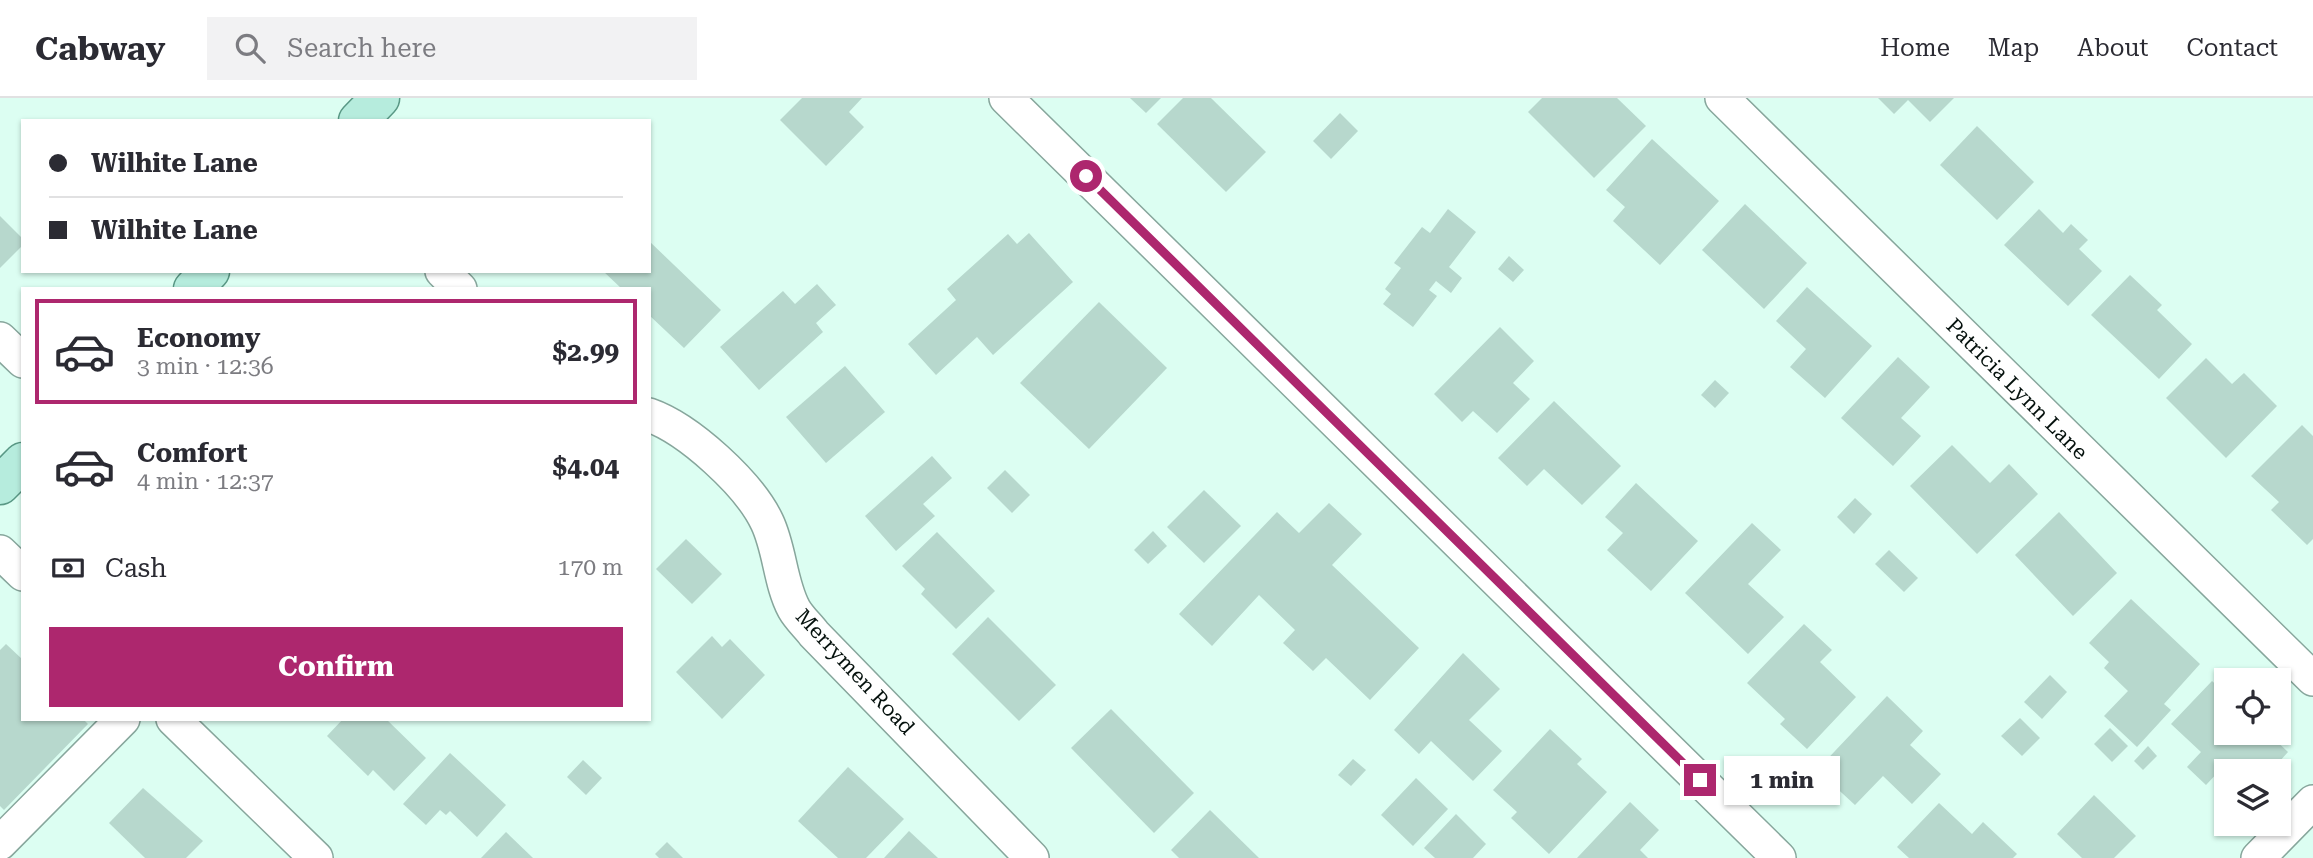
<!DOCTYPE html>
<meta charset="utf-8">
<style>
:root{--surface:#fff;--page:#f2f2f3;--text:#2b2b33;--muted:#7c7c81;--line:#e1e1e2;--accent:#ad276e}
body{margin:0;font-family:"Roboto Serif",serif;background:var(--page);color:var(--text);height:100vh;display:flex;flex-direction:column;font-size:26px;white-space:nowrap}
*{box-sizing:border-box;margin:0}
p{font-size:23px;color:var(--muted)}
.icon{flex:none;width:38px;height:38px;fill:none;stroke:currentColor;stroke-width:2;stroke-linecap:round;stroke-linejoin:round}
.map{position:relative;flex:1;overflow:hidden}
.panel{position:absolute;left:21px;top:189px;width:630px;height:434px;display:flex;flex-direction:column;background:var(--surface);border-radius:0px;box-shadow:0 2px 5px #0004}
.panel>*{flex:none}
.top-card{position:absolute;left:21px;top:21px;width:630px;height:154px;border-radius:0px;box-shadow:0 2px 5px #0004;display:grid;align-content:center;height:154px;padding:0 28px;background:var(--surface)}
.tools{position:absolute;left:2214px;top:570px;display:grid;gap:14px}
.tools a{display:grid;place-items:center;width:77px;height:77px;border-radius:0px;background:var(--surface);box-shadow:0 2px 5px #0004;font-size:35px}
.end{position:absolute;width:32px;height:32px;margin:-16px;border:9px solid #ad276e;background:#fff;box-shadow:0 0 0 4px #fff}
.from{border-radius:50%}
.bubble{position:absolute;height:49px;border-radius:0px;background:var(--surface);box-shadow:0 2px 5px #0004;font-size:23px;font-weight:700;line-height:49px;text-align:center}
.top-card b{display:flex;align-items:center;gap:24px;height:66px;font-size:26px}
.top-card b+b{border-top:2px solid var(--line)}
.top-card i{width:18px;height:18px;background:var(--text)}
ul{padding:12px 0 0;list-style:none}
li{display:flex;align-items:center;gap:21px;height:105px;margin:0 14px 10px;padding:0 14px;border:4px solid transparent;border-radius:0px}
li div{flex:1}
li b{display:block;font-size:26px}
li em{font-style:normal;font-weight:700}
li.selected{border-color:var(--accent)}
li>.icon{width:63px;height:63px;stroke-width:1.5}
.pay{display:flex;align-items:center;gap:18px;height:77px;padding:0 28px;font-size:26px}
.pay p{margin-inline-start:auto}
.action{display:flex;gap:14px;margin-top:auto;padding:14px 28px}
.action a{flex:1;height:80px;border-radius:0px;background:var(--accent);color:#fff;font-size:28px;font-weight:700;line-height:80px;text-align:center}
header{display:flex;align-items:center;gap:42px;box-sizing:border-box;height:98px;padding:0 35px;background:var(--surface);border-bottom:2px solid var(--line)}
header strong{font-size:33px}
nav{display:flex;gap:38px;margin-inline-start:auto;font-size:24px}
.search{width:490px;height:63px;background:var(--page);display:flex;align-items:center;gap:18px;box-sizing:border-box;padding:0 24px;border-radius:0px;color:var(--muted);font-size:26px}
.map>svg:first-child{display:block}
.building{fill:#b7d8cd}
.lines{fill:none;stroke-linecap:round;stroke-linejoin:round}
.minor-casing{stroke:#87a69c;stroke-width:36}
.major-casing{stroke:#599885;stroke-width:41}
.minor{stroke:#fff;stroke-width:33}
.major{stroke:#b6ecdd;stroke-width:38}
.route{stroke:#ad276e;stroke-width:9}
.labels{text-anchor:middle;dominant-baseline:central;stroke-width:6;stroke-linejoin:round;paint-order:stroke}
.street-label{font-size:21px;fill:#05110d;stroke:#fff}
</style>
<header>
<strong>Cabway</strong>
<div class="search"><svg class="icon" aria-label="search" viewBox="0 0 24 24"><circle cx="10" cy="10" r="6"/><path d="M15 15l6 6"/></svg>Search here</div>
<nav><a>Home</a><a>Map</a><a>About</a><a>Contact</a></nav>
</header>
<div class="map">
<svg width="2313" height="760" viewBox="0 0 2313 760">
<rect width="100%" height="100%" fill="#dcfef2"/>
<g class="building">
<polygon points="802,0 862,0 849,14 864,29 826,68 780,22"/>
<polygon points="1130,0 1161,0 1146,15"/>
<polygon points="1183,0 1211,0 1266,54 1226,94 1157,26"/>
<polygon points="1542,0 1617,0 1646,28 1594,80 1528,14"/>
<polygon points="1878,0 1954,0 1930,24 1908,2 1894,16"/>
<polygon points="1340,15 1358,33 1331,61 1313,43"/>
<polygon points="1977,28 2034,84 1997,122 1940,67"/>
<polygon points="1652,41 1719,103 1660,167 1613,123 1625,109 1606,92"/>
<polygon points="1745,106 1807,165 1764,211 1702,152"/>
<polygon points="1448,111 1476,134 1449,169 1462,180 1451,195 1436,183 1429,192 1437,198 1413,229 1383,206 1391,196 1385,191 1401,170 1394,165 1422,129 1430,135"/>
<polygon points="2039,111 2063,135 2071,126 2088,142 2079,151 2102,173 2068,208 2004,147"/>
<polygon points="0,118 23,141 23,147 0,170"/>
<polygon points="1029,135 1073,184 993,257 977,239 936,277 908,246 956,202 947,191 1008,136 1017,146"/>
<polygon points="649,143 721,212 684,250 649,217 649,191 622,191 603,173 649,173"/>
<polygon points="1509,158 1524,172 1513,184 1498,171"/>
<polygon points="2130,177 2162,207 2157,212 2192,246 2159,281 2091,217"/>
<polygon points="817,186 836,207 816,225 823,234 759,292 720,249 783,193 795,206"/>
<polygon points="1807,189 1872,248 1825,300 1790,269 1806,251 1776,223"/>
<polygon points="1099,204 1167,270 1089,351 1020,285"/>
<polygon points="1500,229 1534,263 1513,285 1530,301 1497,335 1473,313 1462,324 1434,296"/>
<polygon points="1898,259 1930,289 1901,320 1921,338 1893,368 1841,320"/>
<polygon points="2206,260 2232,286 2244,275 2277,308 2226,360 2166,300"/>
<polygon points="845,268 885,314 826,365 786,319"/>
<polygon points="1715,282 1729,295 1715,310 1701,297"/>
<polygon points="1554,303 1621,368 1582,407 1544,371 1527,388 1498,360"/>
<polygon points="2302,327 2313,338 2313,441 2307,447 2271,412 2279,404 2251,378"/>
<polygon points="1952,347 1990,385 2009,366 2038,396 1977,456 1910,388"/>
<polygon points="932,358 952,380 923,406 935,418 896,453 865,418"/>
<polygon points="1005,372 1030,397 1012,415 987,390"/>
<polygon points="1636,385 1698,443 1651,493 1607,452 1623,435 1605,419"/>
<polygon points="1204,392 1241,428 1204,465 1167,429"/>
<polygon points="1855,400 1872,416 1854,436 1837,419"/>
<polygon points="1329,405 1362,436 1332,467 1419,550 1370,602 1326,560 1313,573 1283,545 1295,532 1259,497 1212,548 1179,516 1277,414 1299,435"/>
<polygon points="2059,414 2117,475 2073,518 2015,457"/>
<polygon points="1752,425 1781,452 1748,486 1784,519 1748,556 1685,495"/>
<polygon points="1153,433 1167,448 1148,466 1134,452"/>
<polygon points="937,434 995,493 956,531 921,496 925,491 902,468"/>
<polygon points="686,441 722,476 692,506 656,471"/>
<polygon points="1889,452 1918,480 1904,494 1875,466"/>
<polygon points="2131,501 2200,566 2164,606 2171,612 2137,649 2104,618 2128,593 2104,570 2109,564 2089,545"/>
<polygon points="988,519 1056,587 1019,623 952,556"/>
<polygon points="1804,526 1832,552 1820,564 1856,599 1807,651 1780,626 1785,621 1747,585"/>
<polygon points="712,538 722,549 730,541 765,577 722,621 676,574"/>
<polygon points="6,546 23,562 23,621 83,621 88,626 4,712 0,708 0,552"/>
<polygon points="1463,555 1500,591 1469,622 1502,653 1473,683 1431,643 1419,656 1394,632"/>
<polygon points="2050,577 2067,594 2042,621 2024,604"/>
<polygon points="2212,583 2226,596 2226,635 2268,635 2288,654 2270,674 2226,676 2221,671 2206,687 2187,669 2201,654 2171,626"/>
<polygon points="1887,598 1923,633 1910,647 1941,676 1912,706 1883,678 1855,707 1817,672"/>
<polygon points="1111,611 1194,695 1154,735 1071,650"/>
<polygon points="2020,620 2040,640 2022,658 2001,638"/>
<polygon points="343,621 386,621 426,660 394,693 373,672 368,678 327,638"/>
<polygon points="2110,630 2128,648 2112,664 2094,646"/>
<polygon points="1550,631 1582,661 1577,666 1607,694 1549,756 1511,720 1517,714 1493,692"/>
<polygon points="2148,648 2157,658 2143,672 2134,663"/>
<polygon points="450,655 506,707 477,739 450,713 446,717 440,712 426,727 403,706"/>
<polygon points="1353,661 1366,672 1351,688 1338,677"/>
<polygon points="583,662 602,680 586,697 567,679"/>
<polygon points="848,669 904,721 866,760 838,760 798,723"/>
<polygon points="1416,680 1448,711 1413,748 1381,717"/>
<polygon points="143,690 203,743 186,760 145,760 109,725"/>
<polygon points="2094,697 2136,738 2114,760 2082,760 2057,736"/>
<polygon points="1630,704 1659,732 1640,752 1648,760 1577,760"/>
<polygon points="1939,705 1972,736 1983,724 2017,756 2013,760 1909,760 1897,749"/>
<polygon points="1210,712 1259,760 1179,760 1171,752"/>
<polygon points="1456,716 1486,746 1473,760 1435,760 1424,750"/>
<polygon points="909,733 938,760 884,760"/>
<polygon points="506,734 533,760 481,760"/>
<polygon points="667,744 683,760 659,760 655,756"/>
</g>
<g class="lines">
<g class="minor-casing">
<g id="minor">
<polyline points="1006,0 1779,760"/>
<polyline points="1722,0 2313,581"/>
<polyline points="442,173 460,191"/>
<polyline points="0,241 23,263"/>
<path d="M649 317C689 331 749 386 767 424 780 451 780 485 794 511 799 520 808 528 814 536L1032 760"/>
<polyline points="0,454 23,476"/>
<polyline points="173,621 316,760"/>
<polyline points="0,745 123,621"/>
<polyline points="2258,760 2313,704"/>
</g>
</g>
<g class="major-casing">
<g id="major">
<polyline points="358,23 380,0"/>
<polyline points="193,191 210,173"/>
<polyline points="0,387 23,364"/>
</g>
</g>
<use href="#minor" class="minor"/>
<use href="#major" class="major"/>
</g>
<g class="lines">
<polyline class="route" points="1086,78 1700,682"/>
</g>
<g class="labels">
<g class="street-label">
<text transform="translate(2017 291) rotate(45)">Patricia Lynn Lane</text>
<text transform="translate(855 574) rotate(47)">Merrymen Road</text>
</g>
</g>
</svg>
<div class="tools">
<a><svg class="icon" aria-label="locate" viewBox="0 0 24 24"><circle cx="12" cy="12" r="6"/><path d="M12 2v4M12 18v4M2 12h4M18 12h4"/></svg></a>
<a><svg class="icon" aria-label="layers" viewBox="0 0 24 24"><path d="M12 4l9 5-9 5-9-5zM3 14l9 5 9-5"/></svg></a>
</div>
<i class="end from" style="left:1086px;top:78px"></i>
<i class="end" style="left:1700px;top:682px"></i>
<div class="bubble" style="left:1724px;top:658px;width:116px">1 min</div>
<div class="top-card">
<b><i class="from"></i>Wilhite Lane</b>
<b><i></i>Wilhite Lane</b>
</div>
<section class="panel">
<ul>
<li class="selected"><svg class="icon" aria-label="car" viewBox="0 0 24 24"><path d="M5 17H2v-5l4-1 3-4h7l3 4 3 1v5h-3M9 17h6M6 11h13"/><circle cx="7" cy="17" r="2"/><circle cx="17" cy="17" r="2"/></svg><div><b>Economy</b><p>3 min · 12:36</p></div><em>$2.99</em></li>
<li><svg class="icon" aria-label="car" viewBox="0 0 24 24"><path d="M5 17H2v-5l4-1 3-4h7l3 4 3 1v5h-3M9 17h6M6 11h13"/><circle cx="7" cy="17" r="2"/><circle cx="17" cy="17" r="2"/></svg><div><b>Comfort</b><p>4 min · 12:37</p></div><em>$4.04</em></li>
</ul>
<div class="pay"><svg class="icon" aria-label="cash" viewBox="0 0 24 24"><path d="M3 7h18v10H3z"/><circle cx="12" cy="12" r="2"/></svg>Cash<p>170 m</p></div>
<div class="action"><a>Confirm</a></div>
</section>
</div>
